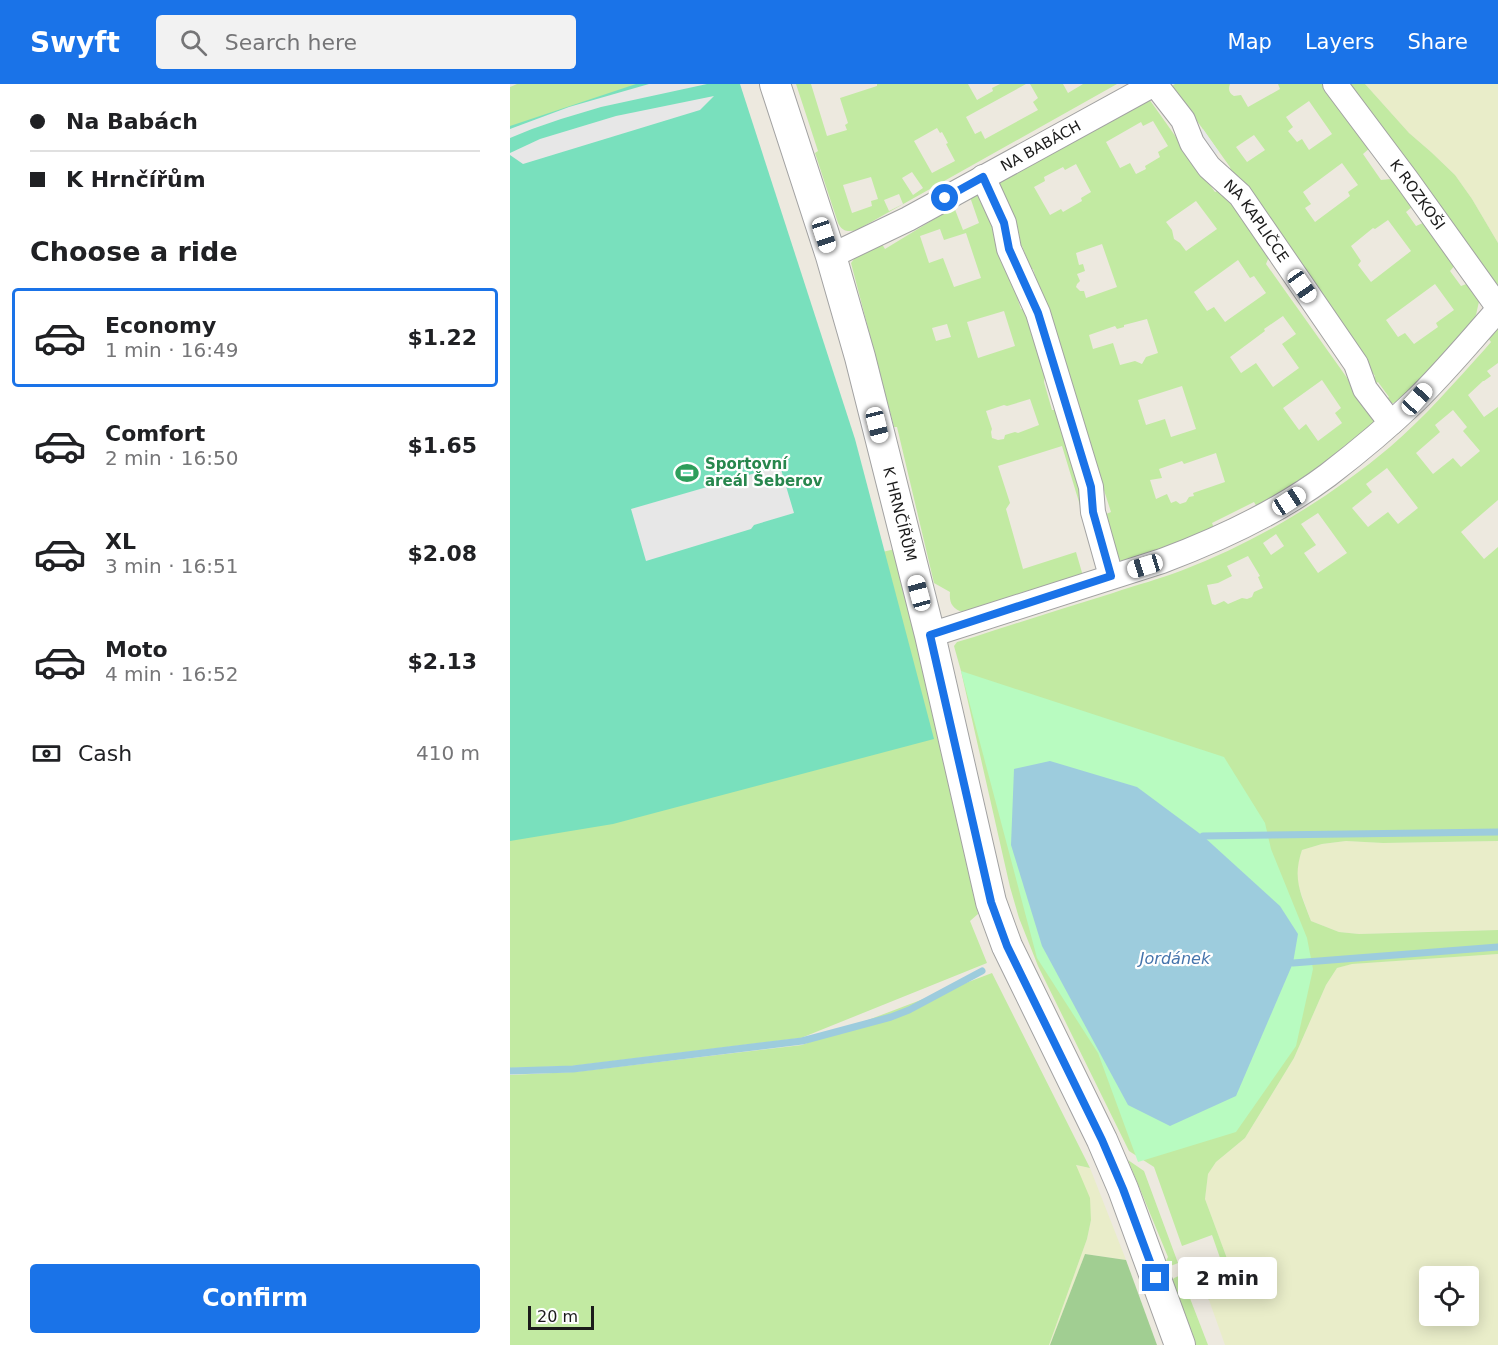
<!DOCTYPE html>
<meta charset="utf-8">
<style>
:root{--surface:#fff;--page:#f2f2f2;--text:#202124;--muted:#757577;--line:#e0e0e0;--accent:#1a73e8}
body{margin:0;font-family:"DejaVu Sans",sans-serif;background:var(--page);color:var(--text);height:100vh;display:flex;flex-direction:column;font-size:22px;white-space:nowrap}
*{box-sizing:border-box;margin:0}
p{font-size:20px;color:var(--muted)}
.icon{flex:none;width:33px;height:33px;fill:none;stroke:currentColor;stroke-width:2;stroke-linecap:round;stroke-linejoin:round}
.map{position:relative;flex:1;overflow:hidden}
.panel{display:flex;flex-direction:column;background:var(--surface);width:510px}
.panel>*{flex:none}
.top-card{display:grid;align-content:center;height:132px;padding:0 30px;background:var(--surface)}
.buttons{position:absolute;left:909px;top:1182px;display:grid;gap:12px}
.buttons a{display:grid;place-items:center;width:60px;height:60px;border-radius:6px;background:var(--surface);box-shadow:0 3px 15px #0003;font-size:30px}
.scale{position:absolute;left:18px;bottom:15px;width:66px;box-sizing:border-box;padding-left:6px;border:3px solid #1b1b1b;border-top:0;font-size:16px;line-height:21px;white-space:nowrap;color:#1b1b1b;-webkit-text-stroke:4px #fff;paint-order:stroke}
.end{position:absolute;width:27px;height:27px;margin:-14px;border:8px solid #1a73e8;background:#fff;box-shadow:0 0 0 3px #fff}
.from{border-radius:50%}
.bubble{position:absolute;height:42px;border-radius:6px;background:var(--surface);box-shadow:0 3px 15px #0003;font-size:20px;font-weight:800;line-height:42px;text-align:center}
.car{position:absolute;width:18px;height:36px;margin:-18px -9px;border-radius:8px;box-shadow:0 0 4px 2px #0007;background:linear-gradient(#fff 24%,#345 0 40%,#fff 0 76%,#345 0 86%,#fff 0)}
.top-card b{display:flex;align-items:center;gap:21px;height:57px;font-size:22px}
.top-card b+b{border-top:2px solid var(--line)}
.top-card i{width:15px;height:15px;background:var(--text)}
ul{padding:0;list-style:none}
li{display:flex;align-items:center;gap:18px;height:99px;margin:0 12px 9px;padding:0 18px;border:3px solid transparent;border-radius:6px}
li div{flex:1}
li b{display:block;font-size:22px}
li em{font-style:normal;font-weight:800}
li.active{border-color:var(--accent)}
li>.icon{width:54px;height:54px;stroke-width:1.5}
h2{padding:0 30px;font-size:27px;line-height:72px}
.pay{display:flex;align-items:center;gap:15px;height:66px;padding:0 30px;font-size:22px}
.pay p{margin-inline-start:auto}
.cta{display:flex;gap:12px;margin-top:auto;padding:12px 30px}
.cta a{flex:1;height:69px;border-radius:6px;background:var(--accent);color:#fff;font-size:24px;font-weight:800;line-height:69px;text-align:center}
header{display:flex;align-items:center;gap:36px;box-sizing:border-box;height:84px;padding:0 30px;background:var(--accent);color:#fff}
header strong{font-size:28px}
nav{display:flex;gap:33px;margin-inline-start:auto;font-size:21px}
.search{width:420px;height:54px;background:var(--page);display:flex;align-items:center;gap:15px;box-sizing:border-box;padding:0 21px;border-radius:6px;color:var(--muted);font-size:22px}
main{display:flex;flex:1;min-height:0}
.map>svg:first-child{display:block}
.farmland{fill:#e9edc9;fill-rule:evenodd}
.grass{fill:#c2eaa2;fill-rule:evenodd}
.forest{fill:#a1ce92}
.park{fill:#b8fbc0}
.pitch{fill:#79e0bd}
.parking{fill:#e7e7e7}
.water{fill:#9dccdd}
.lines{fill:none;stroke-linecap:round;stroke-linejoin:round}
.stream{stroke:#9dccdd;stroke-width:7}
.minor-casing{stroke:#a2a2a2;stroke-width:26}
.tertiary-casing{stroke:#a2a2a2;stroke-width:32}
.minor{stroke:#fff;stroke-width:24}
.tertiary{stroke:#fff;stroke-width:30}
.route{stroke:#1a73e8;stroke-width:8}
.labels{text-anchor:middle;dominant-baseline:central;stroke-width:4.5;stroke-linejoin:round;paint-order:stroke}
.street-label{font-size:15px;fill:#1b1b1b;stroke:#fff}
.leisure-label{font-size:15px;font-weight:bold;fill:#27864d;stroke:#fff;text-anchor:start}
.water-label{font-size:16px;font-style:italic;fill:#4574ac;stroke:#fff}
</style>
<header>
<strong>Swyft</strong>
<div class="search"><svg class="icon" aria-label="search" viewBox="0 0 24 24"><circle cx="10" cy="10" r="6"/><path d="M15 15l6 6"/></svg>Search here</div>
<nav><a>Map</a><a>Layers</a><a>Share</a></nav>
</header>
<main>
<section class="panel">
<div class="top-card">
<b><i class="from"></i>Na Babách</b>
<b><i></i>K Hrnčířům</b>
</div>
<h2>Choose a ride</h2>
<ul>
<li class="active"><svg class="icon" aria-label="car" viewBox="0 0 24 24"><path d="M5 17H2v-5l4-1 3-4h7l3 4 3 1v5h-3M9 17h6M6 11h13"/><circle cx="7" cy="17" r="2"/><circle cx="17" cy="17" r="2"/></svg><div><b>Economy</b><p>1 min · 16:49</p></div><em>$1.22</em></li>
<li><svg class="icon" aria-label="car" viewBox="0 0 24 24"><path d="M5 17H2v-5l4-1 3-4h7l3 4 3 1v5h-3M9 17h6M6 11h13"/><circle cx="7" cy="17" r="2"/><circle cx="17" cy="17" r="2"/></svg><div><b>Comfort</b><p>2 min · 16:50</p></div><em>$1.65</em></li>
<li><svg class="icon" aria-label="car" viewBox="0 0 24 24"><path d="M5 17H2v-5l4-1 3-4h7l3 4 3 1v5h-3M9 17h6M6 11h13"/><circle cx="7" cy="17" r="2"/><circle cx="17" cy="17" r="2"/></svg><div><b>XL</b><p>3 min · 16:51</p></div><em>$2.08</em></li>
<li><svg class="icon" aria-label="car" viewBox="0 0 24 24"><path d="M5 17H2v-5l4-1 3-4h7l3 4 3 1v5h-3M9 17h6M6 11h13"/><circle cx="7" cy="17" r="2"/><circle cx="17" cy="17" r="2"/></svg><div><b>Moto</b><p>4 min · 16:52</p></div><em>$2.13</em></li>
</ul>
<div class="pay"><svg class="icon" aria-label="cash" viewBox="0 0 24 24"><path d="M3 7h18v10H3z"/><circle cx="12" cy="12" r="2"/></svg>Cash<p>410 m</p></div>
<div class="cta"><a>Confirm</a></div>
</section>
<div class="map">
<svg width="988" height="1261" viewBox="0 0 988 1261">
<rect width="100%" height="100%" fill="#ede9df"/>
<g class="farmland">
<polygon points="855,0 988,0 988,159 962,115 945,91 921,68 899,49"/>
<polygon points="836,757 873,759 988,757 988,846 849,850 829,848 801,837 787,798 788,778 792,766 812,760"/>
<path d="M988 870V1261H715L699 1216 707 1202 722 1188 695 1115 698 1090 706 1078 735 1054 784 974 816 901 827 884 841 880 855 879ZM920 1192H958V1232H920Z"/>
<polygon points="565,1081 580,1084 616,1176 575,1170 540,1261 539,1261 577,1155 581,1136 579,1114"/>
</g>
<g class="grass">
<polygon points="7,0 139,0 0,45 0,3"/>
<path d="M286 0H301L317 52 337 46 335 41 338 39 330 14 367 2V0H458L467 16 483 7 482 4 490 0H516L456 33 465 50 471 47 475 55 528 26 523 18 528 14 520 0H553L558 9 573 0H607L347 146C339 148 332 148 328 139L305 69 308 67ZM427 44 430 49 432 48 438 59 436 60 445 77 422 89 404 57ZM402 88 413 104 403 111 392 94ZM361 93 368 115 361 117 362 122 342 129 333 101ZM389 110 393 120 379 127 374 116Z"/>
<path d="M665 0H720C718 5 719 9 724 12L731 11 738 23 770 5 768 0H817L861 63 853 70 871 96 881 95 902 123 896 128 906 142 915 138 945 181 940 187 951 202 959 199 970 213 966 231 962 238 933 273 892 315C885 319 880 321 873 318L879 313 868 298 862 302 861 297 865 292 722 92 720 83 662 2ZM799 17 822 50 799 66 792 55 787 58 778 47 783 43 776 33ZM744 51 755 66 737 78 726 63ZM832 79 848 101 838 108 840 112 805 138 795 124 801 120 793 108ZM878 136 901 167 861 198 848 181 851 177 841 162 863 144 865 145ZM925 200 944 226 926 239 928 243 904 260 895 249 888 253 876 236Z"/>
<polygon points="833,0 855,0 899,49 921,68 945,91 962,115 988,159 988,209"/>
<path d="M639 15 705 108 711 105 761 168 756 180 867 336 800 390 747 423 744 418 702 439 704 444 663 462 613 477 607 476 596 430 601 428 523 185H518L513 182 519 179 512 162 506 164V156L508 150 486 101ZM643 37 658 62 648 68 650 73 635 82 636 85 626 90 620 79 610 84 596 58 631 38 633 42ZM566 80 581 108 571 114 572 117 553 128 551 125 540 131 524 103 535 97 534 93 553 83 555 86ZM686 117 707 145 676 167 670 159 664 155 662 146 656 138ZM592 160 607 203 576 214 574 207H570L566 203 567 200 570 197 567 190 575 187 573 180 569 181 566 169ZM728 176 740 194 744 192 756 209 715 238 704 223 697 227 684 208ZM773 232 786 250 772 260 789 284 763 303 746 279 731 289 720 273 755 247 754 245ZM637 235 648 269 636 273 632 280 625 277 610 281 603 259 583 265 579 251 605 242 607 245 614 243V241ZM812 296 831 324 825 329 832 339 808 357 796 340 789 346 773 324ZM672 302 686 345 661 353 655 335 636 341 628 316ZM706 369 715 398 683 409 684 412 679 413 676 418 670 420 666 417 661 419 657 410 646 415 640 396 652 394 649 385 672 377 674 380Z"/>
<path d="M468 110 473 112 511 225H516L535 290 534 298 542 326H546L569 385 572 428 552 362 488 382 500 419 496 425 513 485 566 468 573 492 453 528C442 525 439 518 440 508L424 499 387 343H384L341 179 344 175 342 171 370 157 375 165 444 123 453 146 469 139 460 113ZM430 145 434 156 456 149 471 194 444 203 433 174 419 179 410 152ZM494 227 505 262 468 274 457 238ZM437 240 441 253 426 257 422 244ZM520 315 529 341 508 349 505 348 495 351 494 355 488 356 482 354 481 348 482 345 476 327 494 321 497 322Z"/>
<path d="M988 241V279L977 287 981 292 974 297H973L958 311 974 333 988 323V416L951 448 974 475 988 463V757L873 759 836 757 812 760 792 766C782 795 791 810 801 837L829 848 849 850 988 846V870L842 880 827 884 816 901 784 974 735 1054 706 1078 698 1090 695 1115 722 1188 707 1202 699 1216 690 1197 715 1188 702 1151 672 1162 644 1083 619 1067 528 882 509 834 500 803 451 587 444 562 447 558 464 553C510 538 557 523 603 509 626 501 650 495 673 486 748 457 818 415 880 363 914 334 945 298 975 265L981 258 978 254ZM943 326 957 343 953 347 970 367 951 383 943 374 923 390 906 369 930 348 925 341ZM877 384 908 424 888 440 878 428 858 443 842 424 862 408 856 400ZM808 429 837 469 808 489 794 469 806 461 791 440ZM766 450 774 462 761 471 753 459ZM738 472 750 492 748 493 753 504 744 508 742 513 737 515 732 514 718 520 714 517 705 521 702 520 697 501 708 499 722 492 717 482Z"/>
<polygon points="385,465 459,775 468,830 460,837 477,879 291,954 62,982 0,984 0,741 360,471"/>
<polygon points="482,889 580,1084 566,1081 580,1114 581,1136 577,1155 539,1261 0,1261 0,991 64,988 292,961"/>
<path d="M618 1076 634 1087 668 1179C663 1181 658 1184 655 1179L658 1173Z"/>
<polygon points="671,1191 698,1261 684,1261 661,1198 664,1194"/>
</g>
<polygon class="forest" points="575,1170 616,1176 647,1261 540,1261"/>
<polygon class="park" points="451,587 714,673 755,739 761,765 797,854 803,885 786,962 726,1048 628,1078 588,969 527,874"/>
<polygon class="pitch" points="126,0 230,0 345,355 424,655 103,740 0,757 0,42"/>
<g class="parking">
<polygon points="139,0 197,0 91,23 51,35 22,45 0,54 0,45 59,23"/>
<polygon points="204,12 190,26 13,80 0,71 0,69 30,55 106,32"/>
<polygon points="693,45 709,68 703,73 686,50"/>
<polygon points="270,382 284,429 244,441 241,445 136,477 121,425"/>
</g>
<polygon class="water" points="540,677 627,703 693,752 770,822 788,850 783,879 726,1012 660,1042 618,1021 532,862 501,761 504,685"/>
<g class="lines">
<g class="stream">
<polyline points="693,752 988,748"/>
<polyline points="783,879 988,863"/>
<polyline points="0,987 63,985 292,957 381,933 399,926 472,887"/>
</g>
<g class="minor-casing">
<g id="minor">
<path id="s1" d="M645 0 673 36 682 59 699 83 730 111 846 280 855 305 881 339"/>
<path id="s2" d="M825 0 897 96 988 223"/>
<polyline points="473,93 494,139 499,165 528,229 581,403 583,428 601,492"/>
<path id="s3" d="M321 172 398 135 644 0"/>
<path d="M420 551 652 477C708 456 770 427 818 391 848 368 878 343 905 317 934 289 961 256 988 226"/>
</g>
</g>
<g class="tertiary-casing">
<g id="tertiary">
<path id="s4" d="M265 0 321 172 350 273 420 551 481 818 497 862 592 1056 613 1105 670 1261"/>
</g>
</g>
<use href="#minor" class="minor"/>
<use href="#tertiary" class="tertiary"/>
</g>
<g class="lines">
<polyline class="route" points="435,114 473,93 494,139 499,165 528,229 581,403 583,428 601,492 420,551 481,818 497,862 592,1056 613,1105 646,1194"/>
</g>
<defs>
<g id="stadium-bare" transform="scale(1.8)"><path d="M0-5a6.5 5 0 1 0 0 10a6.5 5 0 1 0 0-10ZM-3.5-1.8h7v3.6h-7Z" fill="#2e9e5b" stroke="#fff" stroke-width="2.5" paint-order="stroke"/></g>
</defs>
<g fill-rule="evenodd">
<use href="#stadium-bare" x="177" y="389"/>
</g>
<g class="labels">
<g class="street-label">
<text stroke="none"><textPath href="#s3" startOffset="237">NA BABÁCH</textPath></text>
<text stroke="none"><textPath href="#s2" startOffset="138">K ROZKOŠI</textPath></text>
<text stroke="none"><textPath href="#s1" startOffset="172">NA KAPLIČCE</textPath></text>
<text stroke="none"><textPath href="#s4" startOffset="448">K HRNČÍŘŮM</textPath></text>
</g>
<g class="leisure-label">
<text x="195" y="380">Sportovní<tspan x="195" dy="17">areál Šeberov</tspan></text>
</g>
<g class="water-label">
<text x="665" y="874">Jordánek</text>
</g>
</g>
</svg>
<div class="buttons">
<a><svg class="icon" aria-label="locate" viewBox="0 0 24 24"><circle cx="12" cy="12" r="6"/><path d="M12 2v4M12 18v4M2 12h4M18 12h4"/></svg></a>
</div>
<div class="scale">20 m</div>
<i class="end from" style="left:435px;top:114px"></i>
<i class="end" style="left:646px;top:1194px"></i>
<div class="bubble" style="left:668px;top:1173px;width:99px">2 min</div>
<i class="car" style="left:314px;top:151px;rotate:162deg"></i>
<i class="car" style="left:792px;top:202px;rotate:145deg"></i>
<i class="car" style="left:907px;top:315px;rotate:42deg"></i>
<i class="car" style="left:367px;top:341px;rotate:166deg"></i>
<i class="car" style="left:779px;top:417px;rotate:57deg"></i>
<i class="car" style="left:635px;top:482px;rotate:253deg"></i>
<i class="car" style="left:409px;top:509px;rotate:345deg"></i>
</div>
</main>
